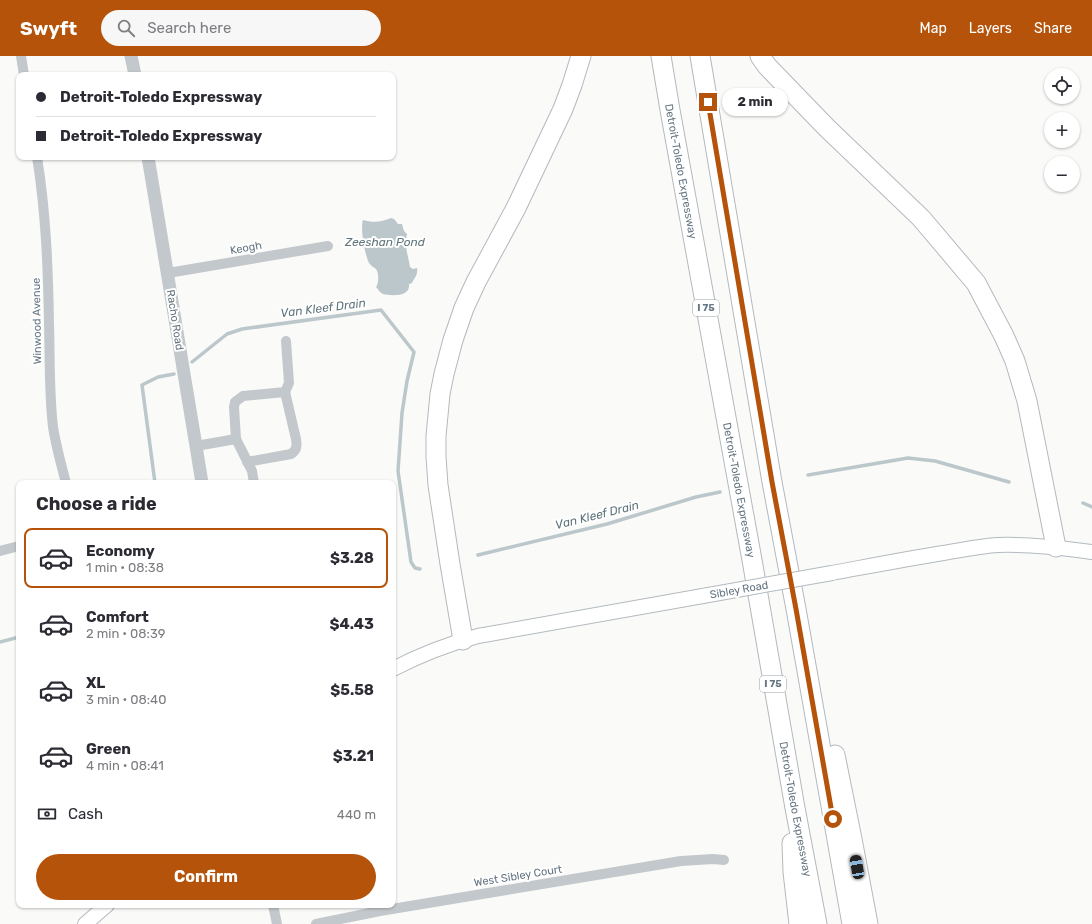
<!DOCTYPE html>
<meta charset="utf-8">
<style>
:root{--surface:#fff;--page:#f7f7f7;--text:#2b2b33;--muted:#7c7c81;--line:#e1e1e2;--accent:#b45309}
body{margin:0;font-family:Rubik,sans-serif;background:var(--page);color:var(--text);height:100vh;display:flex;flex-direction:column;font-size:15px;white-space:nowrap}
*{box-sizing:border-box;margin:0}
p{font-size:13px;color:var(--muted)}
.icon{flex:none;width:22px;height:22px;fill:none;stroke:currentColor;stroke-width:2;stroke-linecap:round;stroke-linejoin:round}
.map{position:relative;flex:1;overflow:hidden}
.drawer{position:absolute;left:16px;top:424px;width:380px;height:428px;display:flex;flex-direction:column;background:var(--surface);border-radius:8px;box-shadow:0 1px 3px #0004}
.drawer>*{flex:none}
.guide{position:absolute;left:16px;top:16px;width:380px;height:88px;border-radius:8px;box-shadow:0 1px 3px #0004;display:grid;align-content:center;height:88px;padding:0 20px;background:var(--surface)}
.tools{position:absolute;left:1044px;top:12px;display:grid;gap:8px}
.tools a{display:grid;place-items:center;width:36px;height:36px;border-radius:50%;background:var(--surface);box-shadow:0 1px 3px #0004;font-size:20px}
.end{position:absolute;width:18px;height:18px;margin:-9px;border:5px solid #b45309;background:#fff;box-shadow:0 0 0 2px #fff}
.from{border-radius:50%}
.bubble{position:absolute;height:28px;border-radius:14px;background:var(--surface);box-shadow:0 1px 3px #0004;font-size:13px;font-weight:700;line-height:28px;text-align:center}
.car{position:absolute;width:12px;height:24px;margin:-12px -6px;border-radius:5px;box-shadow:0 0 3px 1px #0007;background:linear-gradient(#222 24%,#8ab4d8 0 40%,#222 0 76%,#8ab4d8 0 86%,#222 0)}
.guide b{display:flex;align-items:center;gap:14px;height:38px;font-size:15px}
.guide b+b{border-top:1px solid var(--line)}
.guide i{width:10px;height:10px;background:var(--text)}
ul{padding:0;list-style:none}
li{display:flex;align-items:center;gap:12px;height:60px;margin:0 8px 6px;padding:0 12px;border:2px solid transparent;border-radius:8px}
li div{flex:1}
li b{display:block;font-size:15px}
li em{font-style:normal;font-weight:700}
li.selected{border-color:var(--accent)}
li>.icon{width:36px;height:36px;stroke-width:1.5}
h2{padding:0 20px;font-size:18px;line-height:48px}
.pay{display:flex;align-items:center;gap:10px;height:44px;padding:0 20px;font-size:15px}
.pay p{margin-inline-start:auto}
.action{display:flex;gap:8px;margin-top:auto;padding:8px 20px}
.action a{flex:1;height:46px;border-radius:24px;background:var(--accent);color:#fff;font-size:16px;font-weight:700;line-height:46px;text-align:center}
header{display:flex;align-items:center;gap:24px;box-sizing:border-box;height:56px;padding:0 20px;background:var(--accent);color:#fff}
header strong{font-size:19px}
nav{display:flex;gap:22px;margin-inline-start:auto;font-size:14px}
.search{width:280px;height:36px;background:var(--page);display:flex;align-items:center;gap:10px;box-sizing:border-box;padding:0 14px;border-radius:22px;color:var(--muted);font-size:15px}
.map>svg:first-child{display:block}
.water{fill:#bbc7cb}
.lines{fill:none;stroke-linecap:round;stroke-linejoin:round}
.stream{stroke:#bbc7cb;stroke-width:3.5}
.secondary-casing{stroke:#b3babf;stroke-width:16}
.motorway-casing{stroke:#b4b9bd;stroke-width:21}
.minor{stroke:#c3c8cc;stroke-width:10}
.tertiary{stroke:#c3c8cc;stroke-width:13}
.secondary{stroke:#fff;stroke-width:14}
.motorway{stroke:#fff;stroke-width:19}
.secondary-bridge-casing{stroke:#b3babf;stroke-width:16;stroke-linecap:butt}
.secondary-bridge{stroke:#fff;stroke-width:14}
.route{stroke:#b45309;stroke-width:5}
.labels{text-anchor:middle;dominant-baseline:central;stroke-width:4;stroke-linejoin:round;paint-order:stroke}
.shield{fill:#fff;stroke:#939fa8;stroke-width:1}
.shield-label{font-size:10px;font-weight:bold;fill:#657683}
.street-label{font-size:11px;fill:#657683;stroke:#fff}
.water-label{font-size:12px;font-style:italic;fill:#60757c;stroke:#fff}
</style>
<header>
<strong>Swyft</strong>
<div class="search"><svg class="icon" aria-label="search" viewBox="0 0 24 24"><circle cx="10" cy="10" r="6"/><path d="M15 15l6 6"/></svg>Search here</div>
<nav><a>Map</a><a>Layers</a><a>Share</a></nav>
</header>
<div class="map">
<svg width="1092" height="868" viewBox="0 0 1092 868">
<rect width="100%" height="100%" fill="#fafaf8"/>
<path class="water" d="M391 162 394 163 398 168H402L404 175 407 178C404 189 408 199 410 211L413 213 417 212C418 219 415 221 412 227L409 228C411 241 391 240 383 238 380 237 378 233 376 231 379 227 379 217 376 213 374 211 371 210 369 207 365 199 360 173 363 164 373 167 382 166 391 162Z"/>
<g class="lines">
<g class="stream">
<polyline points="192,306 227,278 242,273 381,254 414,296 407,325 402,357 398,415 411,506 415,512 420,513"/>
<polyline points="808,419 908,402 935,405 1009,426"/>
<polyline points="155,427 142,329 158,321 174,318"/>
<polyline points="1083,447 1092,451"/>
<polyline points="478,499 607,468 696,441 720,436"/>
<polyline points="0,586 19,581"/>
</g>
<g class="secondary-casing">
<g id="secondary">
<path d="M832 517C870 510 906 503 943 497 962 494 980 490 998 489 1029 488 1061 492 1092 496"/>
<path d="M393 613C420 599 448 588 478 580L714 538"/>
<polyline points="85,868 107,849"/>
</g>
</g>
<g class="motorway-casing">
<g id="motorway">
<path id="s1" d="M661 0 670 54 752 504 795 752 817 868"/>
<polyline points="700,0 772,426 796,553 852,868"/>
<polyline points="760,0 767,10 827,72 921,162 976,227 1004,280 1015,305 1027,345 1056,491"/>
<polyline points="463,584 450,508 438,429 436,401 436,380 440,338 444,318 453,284 464,252 476,226 516,152 563,53 572,29 581,0"/>
<polyline points="835,699 852,783 868,868"/>
<polyline points="792,787 793,816 799,868"/>
</g>
</g>
<g class="minor">
<polyline points="21,0 24,19"/>
<path d="M37 101C46 157 48 211 49 267 50 302 49 337 53 371 56 390 61 408 66 427"/>
<polyline points="168,217 328,190"/>
<polyline points="236,383 234,351 235,346 243,340 285,336 289,327 286,285"/>
<polyline points="196,390 236,383 252,415 254,427"/>
<path d="M247 406 291 398C297 394 297 390 296 383L285 336"/>
<polyline points="0,495 19,490"/>
<polyline points="273,849 277,868"/>
<polyline points="316,868 380,855 681,805 713,803 724,804"/>
</g>
<g class="tertiary">
<polyline points="131,0 135,19"/>
<polyline points="148,101 196,390 202,427"/>
</g>
<use href="#secondary" class="secondary"/>
<use href="#motorway" class="motorway"/>
<g class="secondary-bridge-casing">
<polyline id="secondary-bridge" points="714,538 832,517"/>
</g>
<use href="#secondary-bridge" class="secondary-bridge"/>
</g>
<g class="lines">
<polyline class="route" points="708,46 772,426 796,553 833,763"/>
</g>
<g class="labels">
<g class="shield">
<rect x="693" y="244" width="26" height="16" rx="3"/>
<rect x="760" y="620" width="26" height="16" rx="3"/>
</g>
<g class="shield-label">
<text x="706" y="252">I 75</text>
<text x="773" y="628">I 75</text>
</g>
<g class="street-label">
<text stroke="none"><textPath href="#s1" startOffset="117">Detroit-Toledo Expressway</textPath></text>
<text transform="translate(246 192) rotate(-10)">Keogh</text>
<text transform="translate(175 264) rotate(81)">Racho Road</text>
<text transform="translate(37 265) rotate(-91)">Winwood Avenue</text>
<text stroke="none"><textPath href="#s1" startOffset="441">Detroit-Toledo Expressway</textPath></text>
<text transform="translate(739 534) rotate(-10)">Sibley Road</text>
<text stroke="none"><textPath href="#s1" startOffset="765">Detroit-Toledo Expressway</textPath></text>
<text transform="translate(518 820) rotate(-9)">West Sibley Court</text>
</g>
<g class="water-label">
<text x="385" y="186">Zeeshan Pond</text>
<text transform="translate(323 252) rotate(-7)">Van Kleef Drain</text>
<text transform="translate(597 459) rotate(-14)">Van Kleef Drain</text>
</g>
</g>
</svg>
<div class="tools">
<a><svg class="icon" aria-label="locate" viewBox="0 0 24 24"><circle cx="12" cy="12" r="6"/><path d="M12 2v4M12 18v4M2 12h4M18 12h4"/></svg></a>
<a>+</a>
<a>−</a>
</div>
<i class="end from" style="left:833px;top:763px"></i>
<i class="end" style="left:708px;top:46px"></i>
<div class="bubble" style="left:722px;top:32px;width:66px">2 min</div>
<i class="car" style="left:857px;top:811px;rotate:350deg"></i>
<div class="guide">
<b><i class="from"></i>Detroit-Toledo Expressway</b>
<b><i></i>Detroit-Toledo Expressway</b>
</div>
<section class="drawer">
<h2>Choose a ride</h2>
<ul>
<li class="selected"><svg class="icon" aria-label="car" viewBox="0 0 24 24"><path d="M5 17H2v-5l4-1 3-4h7l3 4 3 1v5h-3M9 17h6M6 11h13"/><circle cx="7" cy="17" r="2"/><circle cx="17" cy="17" r="2"/></svg><div><b>Economy</b><p>1 min · 08:38</p></div><em>$3.28</em></li>
<li><svg class="icon" aria-label="car" viewBox="0 0 24 24"><path d="M5 17H2v-5l4-1 3-4h7l3 4 3 1v5h-3M9 17h6M6 11h13"/><circle cx="7" cy="17" r="2"/><circle cx="17" cy="17" r="2"/></svg><div><b>Comfort</b><p>2 min · 08:39</p></div><em>$4.43</em></li>
<li><svg class="icon" aria-label="car" viewBox="0 0 24 24"><path d="M5 17H2v-5l4-1 3-4h7l3 4 3 1v5h-3M9 17h6M6 11h13"/><circle cx="7" cy="17" r="2"/><circle cx="17" cy="17" r="2"/></svg><div><b>XL</b><p>3 min · 08:40</p></div><em>$5.58</em></li>
<li><svg class="icon" aria-label="car" viewBox="0 0 24 24"><path d="M5 17H2v-5l4-1 3-4h7l3 4 3 1v5h-3M9 17h6M6 11h13"/><circle cx="7" cy="17" r="2"/><circle cx="17" cy="17" r="2"/></svg><div><b>Green</b><p>4 min · 08:41</p></div><em>$3.21</em></li>
</ul>
<div class="pay"><svg class="icon" aria-label="cash" viewBox="0 0 24 24"><path d="M3 7h18v10H3z"/><circle cx="12" cy="12" r="2"/></svg>Cash<p>440 m</p></div>
<div class="action"><a>Confirm</a></div>
</section>
</div>
